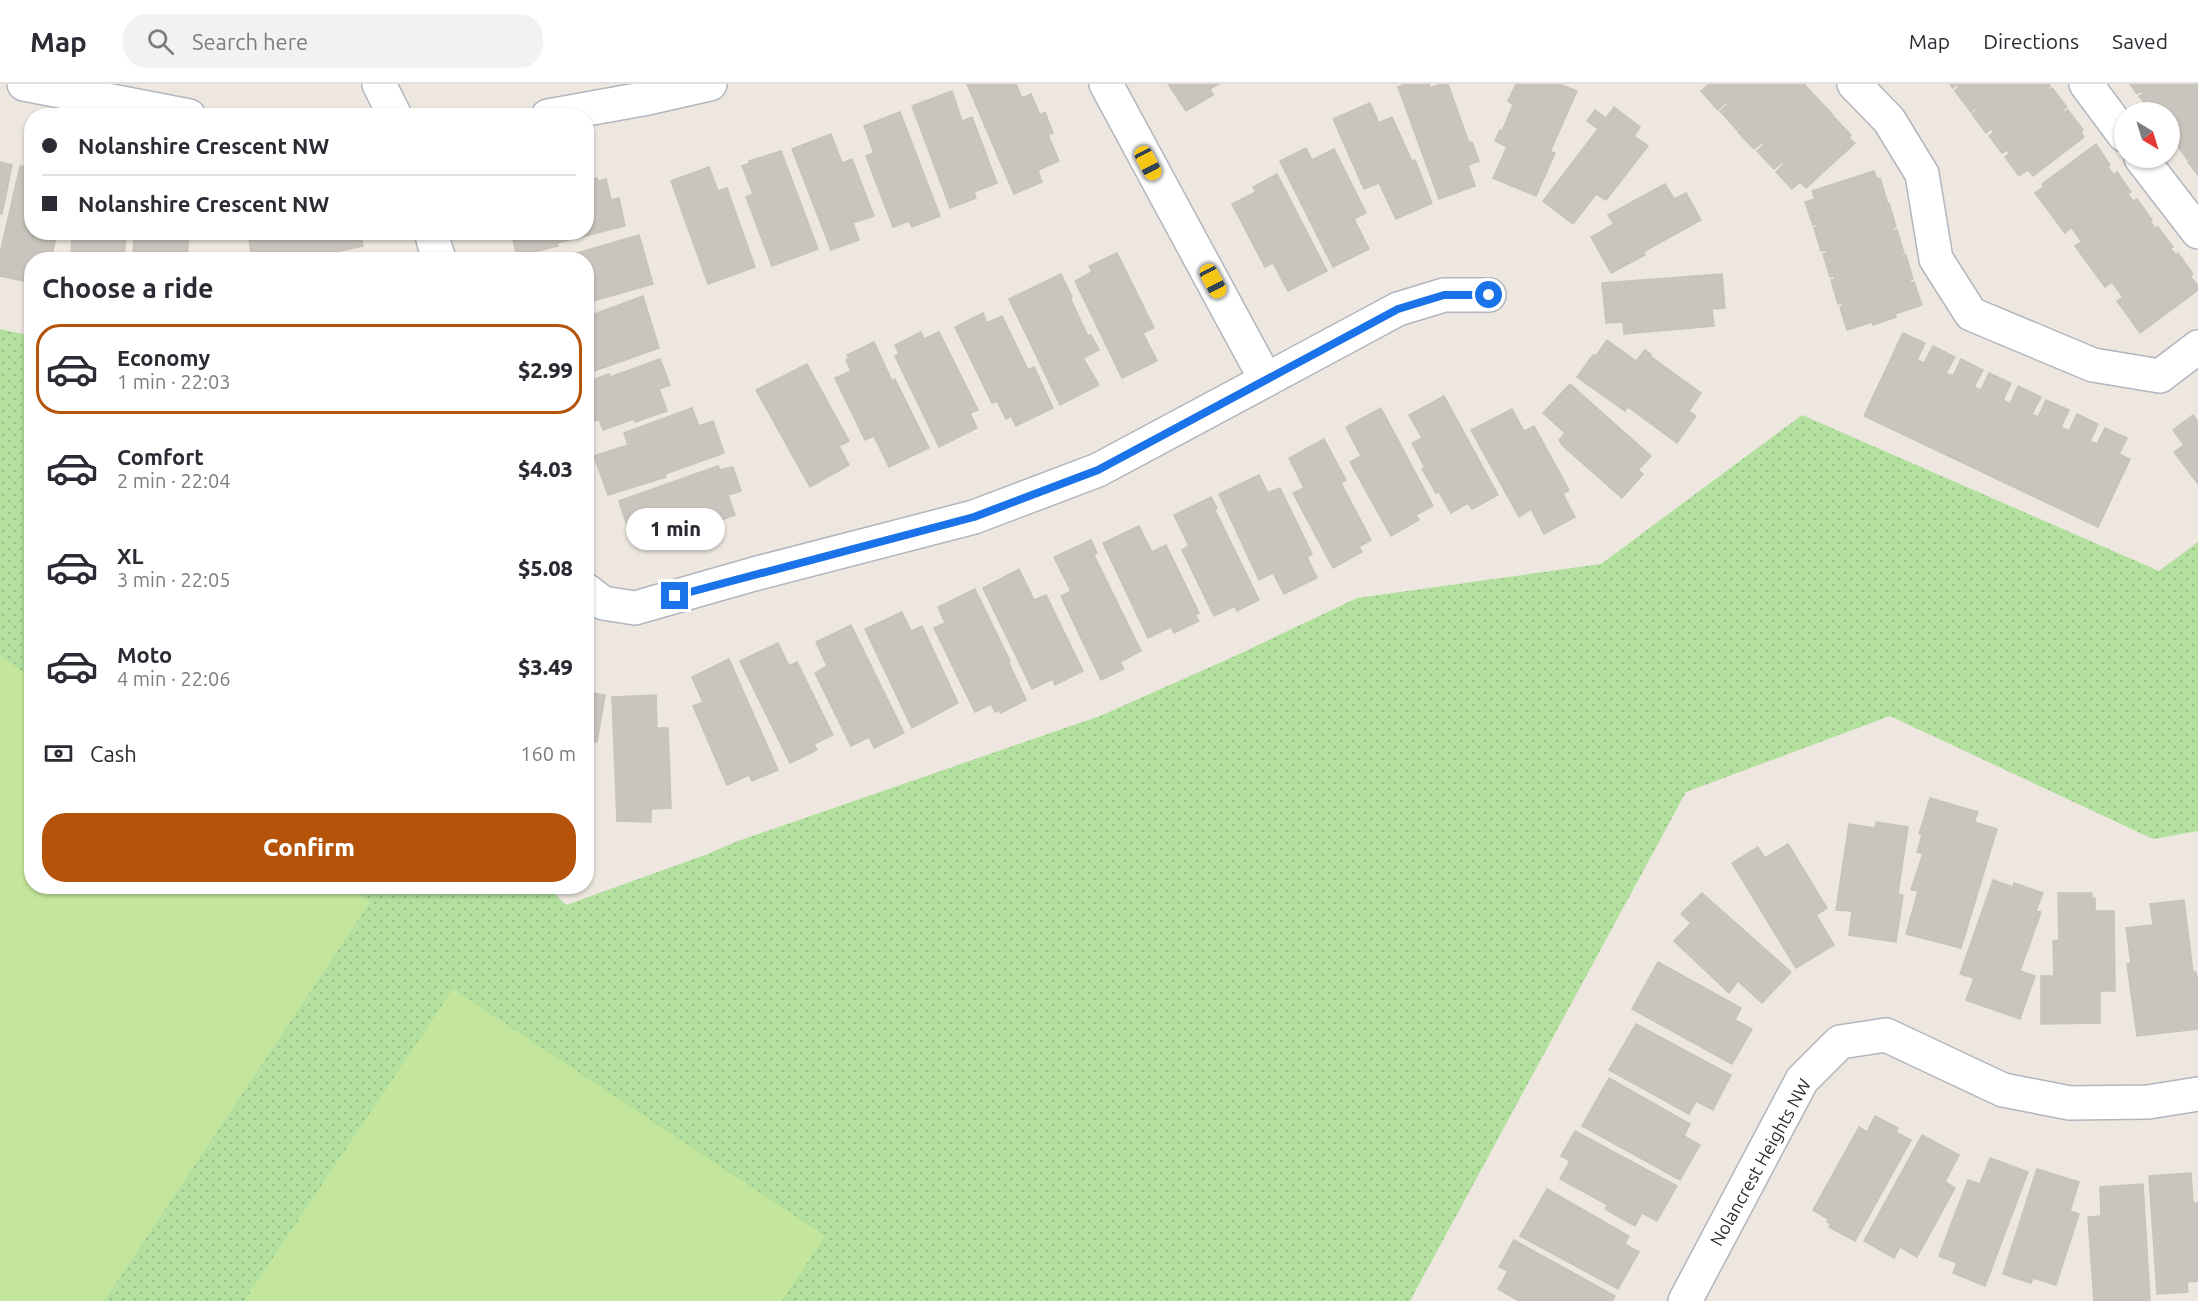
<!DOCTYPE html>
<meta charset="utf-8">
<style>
:root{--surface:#fff;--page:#f2f2f3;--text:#2b2b33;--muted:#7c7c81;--line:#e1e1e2;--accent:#b45309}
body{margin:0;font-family:Ubuntu,sans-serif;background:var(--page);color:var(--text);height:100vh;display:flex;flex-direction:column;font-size:22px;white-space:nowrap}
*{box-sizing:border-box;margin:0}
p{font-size:20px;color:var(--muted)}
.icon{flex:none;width:33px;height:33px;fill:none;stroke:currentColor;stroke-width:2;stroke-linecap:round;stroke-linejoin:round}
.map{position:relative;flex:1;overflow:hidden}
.details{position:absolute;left:24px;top:168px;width:570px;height:642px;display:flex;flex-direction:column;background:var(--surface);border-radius:24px;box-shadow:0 2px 4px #0004}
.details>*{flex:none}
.top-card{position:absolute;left:24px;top:24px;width:570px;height:132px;border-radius:24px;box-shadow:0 2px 4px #0004;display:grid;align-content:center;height:132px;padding:0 18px;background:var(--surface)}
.needle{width:39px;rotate:142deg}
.buttons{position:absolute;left:2114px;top:18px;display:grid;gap:12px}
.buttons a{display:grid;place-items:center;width:66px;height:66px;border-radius:50%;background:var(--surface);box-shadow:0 2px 4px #0004;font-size:30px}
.end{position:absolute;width:27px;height:27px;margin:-14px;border:8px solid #1a73e8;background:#fff;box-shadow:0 0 0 3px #fff}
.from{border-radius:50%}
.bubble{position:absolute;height:42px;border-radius:21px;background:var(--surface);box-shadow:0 2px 4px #0004;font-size:20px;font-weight:800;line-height:42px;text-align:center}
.car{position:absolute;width:18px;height:36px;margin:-18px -9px;border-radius:8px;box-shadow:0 0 4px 2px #0007;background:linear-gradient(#f5c518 24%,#345 0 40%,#f5c518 0 76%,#345 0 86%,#f5c518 0)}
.top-card b{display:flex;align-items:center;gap:21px;height:57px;font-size:22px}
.top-card b+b{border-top:2px solid var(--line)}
.top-card i{width:15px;height:15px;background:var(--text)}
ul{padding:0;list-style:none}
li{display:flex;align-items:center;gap:18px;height:90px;margin:0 12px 9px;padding:0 6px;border:3px solid transparent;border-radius:24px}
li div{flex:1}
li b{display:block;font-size:22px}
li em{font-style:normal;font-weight:800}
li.active{border-color:var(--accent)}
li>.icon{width:54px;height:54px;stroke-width:1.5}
h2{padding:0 18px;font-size:27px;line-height:72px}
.pay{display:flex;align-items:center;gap:15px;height:66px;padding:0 18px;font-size:22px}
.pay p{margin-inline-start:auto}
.cta{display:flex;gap:12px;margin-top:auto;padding:12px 18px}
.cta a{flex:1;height:69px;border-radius:24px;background:var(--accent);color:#fff;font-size:24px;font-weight:800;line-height:69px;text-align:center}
header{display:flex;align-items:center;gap:36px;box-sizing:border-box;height:84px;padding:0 30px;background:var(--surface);border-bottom:2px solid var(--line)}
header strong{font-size:28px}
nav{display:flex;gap:33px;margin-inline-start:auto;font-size:21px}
.search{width:420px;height:54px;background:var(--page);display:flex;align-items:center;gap:15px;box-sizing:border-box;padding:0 21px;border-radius:24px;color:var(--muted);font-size:22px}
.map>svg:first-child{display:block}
.grass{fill:url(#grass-dots)}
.pitch{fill:#c4e69c}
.building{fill:#c9c5be;stroke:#c8c3b9;stroke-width:1.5}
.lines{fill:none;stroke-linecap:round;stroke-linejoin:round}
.minor-casing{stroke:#b3b5bf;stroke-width:36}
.minor{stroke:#fff;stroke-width:33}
.route{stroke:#1a73e8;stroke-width:8}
.labels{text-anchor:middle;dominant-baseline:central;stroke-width:5;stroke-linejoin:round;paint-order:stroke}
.street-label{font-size:18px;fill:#2c2c2c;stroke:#fff}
</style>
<header>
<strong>Map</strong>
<div class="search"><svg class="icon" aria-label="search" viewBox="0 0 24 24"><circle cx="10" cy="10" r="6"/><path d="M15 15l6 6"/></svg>Search here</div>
<nav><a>Map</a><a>Directions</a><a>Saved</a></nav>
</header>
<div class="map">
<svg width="2198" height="1217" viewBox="0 0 2198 1217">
<defs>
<pattern id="grass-dots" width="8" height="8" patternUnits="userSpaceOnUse" patternTransform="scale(1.5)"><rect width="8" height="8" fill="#b3e09f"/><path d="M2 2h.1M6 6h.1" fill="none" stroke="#9ac089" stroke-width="1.8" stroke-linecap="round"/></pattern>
</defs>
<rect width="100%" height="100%" fill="#ede7df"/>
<polygon class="grass" points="0,245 31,252 32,802 547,802 566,821 705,771 738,757 1100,632 1235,572 1357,514 1601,480 1802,331 2159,487 2198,458 2198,747 2153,755 1890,632 1686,708 1410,1217 0,1217"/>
<g class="pitch">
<polygon points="0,572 31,593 32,802 346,802 370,818 104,1217 0,1217"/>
<polygon points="453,905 825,1152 782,1217 244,1217"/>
</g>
<g class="building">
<polygon points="967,0 1016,0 1022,14 1031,10 1040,31 1045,28 1053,49 1048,51 1059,77 1038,86 1042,98 1014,110"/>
<polygon points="1168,0 1219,0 1210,5 1213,11 1186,27"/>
<polygon points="1406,0 1429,0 1430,4 1441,0 1448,0 1469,59 1472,58 1479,77 1468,81 1475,102 1439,115 1398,3"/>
<polygon points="1516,0 1559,0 1577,7 1550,68 1555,69 1536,112 1493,94 1507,63 1495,57 1500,46 1502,47 1513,21 1508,17"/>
<polygon points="1709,0 1804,0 1814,11 1811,13 1813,15 1815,12 1833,31 1830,34 1834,33 1851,51 1849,54 1855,59 1806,104 1800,98 1792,105 1776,88 1784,80 1782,78 1774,85 1757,67 1764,61 1762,59 1754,65 1738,48 1746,41 1745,40 1737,46 1720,27 1728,20 1726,18 1718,26 1701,7"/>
<polygon points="1950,0 2049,0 2050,2 2048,4 2049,6 2052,4 2067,23 2063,26 2065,28 2068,26 2083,46 2081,48 2084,53 2033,92 2028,86 2019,92 2005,73 2010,69 2007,66 2002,69 1989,52 1994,48 1991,45 1986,49 1972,30 1977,26 1975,24 1971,28 1955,7 1959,3 1957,0 1953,4"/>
<polygon points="2130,0 2198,0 2198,91 2188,78 2192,76 2190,74 2188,76 2172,55 2175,54 2173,51 2169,53 2169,28 2152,28 2139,12 2143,10 2141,7 2137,10"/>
<polygon points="952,7 962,37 972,33 997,99 974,108 976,114 950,124 912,22"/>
<polygon points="1370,19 1379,39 1392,33 1412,77 1415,76 1432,119 1396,135 1379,99 1364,105 1333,35"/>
<polygon points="1614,23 1640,43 1634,52 1648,62 1606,116 1596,110 1573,140 1543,117 1598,45 1587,37 1595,26 1606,34"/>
<polygon points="900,28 940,132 912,143 909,137 893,143 866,72 874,69 864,42"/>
<polygon points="831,50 842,79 852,75 874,132 853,139 859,156 831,166 792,65"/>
<polygon points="2096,60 2110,81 2107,82 2114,91 2117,88 2131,108 2128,110 2133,117 2137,115 2152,136 2150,137 2155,144 2158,143 2173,163 2170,164 2176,171 2178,169 2193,190 2190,192 2198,202 2198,206 2140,249 2117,217 2123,213 2112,198 2105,203 2075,162 2082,158 2071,143 2065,149 2035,109 2044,102 2042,100"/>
<polygon points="1306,64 1312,76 1334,65 1366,129 1354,135 1369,165 1333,183 1280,77"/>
<polygon points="781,67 818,165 772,182 746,113 753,110 742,82 750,79 749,77"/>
<polygon points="0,78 12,81 2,130 0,130"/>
<polygon points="20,82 32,84 32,148 57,148 51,176 32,176 32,195 24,194 24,197 0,192 0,170"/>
<polygon points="709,83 718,107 727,104 755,183 708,200 671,97"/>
<polygon points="1874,87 1877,95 1880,94 1887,117 1885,120 1889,119 1896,143 1893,144 1894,147 1897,146 1904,169 1901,169 1902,172 1906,171 1913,195 1910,196 1911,199 1914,198 1922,221 1895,230 1896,233 1873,241 1872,238 1847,246 1840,223 1843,221 1842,218 1838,220 1831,196 1835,195 1833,192 1830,193 1823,170 1827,169 1825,166 1821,167 1814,144 1818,142 1817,140 1813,141 1805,118 1815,115 1812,107"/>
<polygon points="1277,90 1327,187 1288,207 1273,179 1265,183 1232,120 1256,108 1253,103"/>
<polygon points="597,94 598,97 606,95 611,116 619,114 625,142 557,159 558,162 517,172 511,148 586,148 586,97"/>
<polygon points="1665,100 1674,115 1686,109 1701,136 1643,168 1645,171 1611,189 1591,153 1614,140 1608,131"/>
<polygon points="72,148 126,148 124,176 71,176"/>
<polygon points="134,148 189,148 187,176 133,176"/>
<polygon points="248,148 360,148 363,162 298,176 252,176"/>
<polygon points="639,151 653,200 586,219 586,176 549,176 556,173 557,175"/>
<polygon points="1117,169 1154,244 1143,249 1157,277 1122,294 1075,197 1092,188 1089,182"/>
<polygon points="1061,190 1072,213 1070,214 1088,252 1091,251 1099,266 1083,274 1099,301 1060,321 1009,215"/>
<polygon points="1722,190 1725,224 1712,225 1714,242 1624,250 1623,238 1606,239 1602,199"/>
<polygon points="643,212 659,264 586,290 586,233"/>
<polygon points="983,229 987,239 1002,232 1028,286 1034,283 1053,324 1016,342 1011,332 1006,335 997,317 992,319 955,243"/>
<polygon points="921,248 924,255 939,248 978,326 970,329 977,344 939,363 895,272 899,270 895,261"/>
<polygon points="1903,249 1925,259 1917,276 1924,279 1933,262 1955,273 1946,289 1953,292 1961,275 1983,286 1974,303 1981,306 1989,289 2011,299 2003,316 2010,320 2018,302 2041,313 2032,330 2038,333 2046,316 2069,326 2061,343 2069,347 2077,330 2098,340 2090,357 2097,360 2105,344 2127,354 2119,370 2130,375 2098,443 1864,332"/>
<polygon points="1607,256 1636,277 1645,266 1651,270 1650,272 1701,309 1689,327 1696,332 1677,359 1628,323 1625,327 1577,293 1593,271 1596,272"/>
<polygon points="874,258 892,297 895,295 929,364 889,383 874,352 865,356 835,294 851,287 846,276 849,274 847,271"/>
<polygon points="660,275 670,301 659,305 667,327 635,338 634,335 603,346 599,335 586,340 586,298 609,290 610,293"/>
<polygon points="807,280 849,357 839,362 849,381 810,403 756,306"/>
<polygon points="1570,300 1651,372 1638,386 1643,390 1622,414 1563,362 1559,356 1565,349 1543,329"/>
<polygon points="1444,312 1498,411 1472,425 1468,419 1451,429 1439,408 1436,409 1422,385 1425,384 1412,359 1422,354 1409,331"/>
<polygon points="692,324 699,342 713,337 724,369 665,390 666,393 608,411 594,372 628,361 624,349"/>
<polygon points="1381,324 1433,422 1416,431 1419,436 1391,452 1350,378 1361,372 1346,343"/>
<polygon points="1512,325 1524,347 1534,342 1569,406 1563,410 1575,433 1544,450 1531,425 1519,433 1471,346"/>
<polygon points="2193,331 2198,338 2198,400 2174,368 2184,361 2173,346"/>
<polygon points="1324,355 1346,396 1341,399 1371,456 1359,463 1362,468 1333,484 1293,409 1304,404 1289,374"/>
<polygon points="718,382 720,386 733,383 741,407 728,411 735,431 664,456 659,444 631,454 619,417"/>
<polygon points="1259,391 1268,409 1280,404 1312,470 1307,473 1317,494 1284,510 1273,489 1259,496 1219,410"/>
<polygon points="1211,413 1217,424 1215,426 1259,516 1237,527 1235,522 1214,532 1182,466 1189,462 1174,431"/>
<polygon points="1139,442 1152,468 1166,461 1199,529 1195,531 1199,537 1174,549 1171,543 1148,554 1103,459"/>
<polygon points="1091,456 1097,469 1094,471 1141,567 1120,578 1124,585 1101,596 1061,512 1071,507 1054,473"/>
<polygon points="1019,485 1034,516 1046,511 1083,587 1055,601 1053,595 1032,605 983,504"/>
<polygon points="975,505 1010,577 1008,577 1026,616 1001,629 999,626 995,628 991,620 975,628 934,544 945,539 938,523"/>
<polygon points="902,528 911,547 922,542 958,619 912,644 865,545"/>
<polygon points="851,541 904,649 874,664 869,653 851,662 815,589 827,582 816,558"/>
<polygon points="778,559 789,582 797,578 833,651 814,660 817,666 790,679 740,577"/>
<polygon points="729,575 778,686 752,697 749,691 727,701 693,622 703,618 692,593"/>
<polygon points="586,608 605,611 597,658 594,657 586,701"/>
<polygon points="656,611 657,644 668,644 671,724 651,725 651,738 617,737 612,613"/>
<polygon points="1930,714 1978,728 1974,738 1997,745 1961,864 1906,850 1918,807 1911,806 1923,770 1917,768 1922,751 1919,750"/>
<polygon points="1876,738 1908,743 1898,810 1903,811 1896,858 1849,851 1852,827 1836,826 1849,740 1875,744"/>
<polygon points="1788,760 1827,824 1816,831 1834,861 1796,884 1732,779 1758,763 1765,774"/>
<polygon points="1993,796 2013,803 2014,799 2043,809 2036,827 2041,828 2020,887 2035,892 2020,935 1966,916 1974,894 1960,890"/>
<polygon points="1702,809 1791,888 1762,919 1738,897 1729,909 1674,857 1691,839 1681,830"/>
<polygon points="2058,809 2092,809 2092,815 2095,814 2095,827 2114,827 2115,907 2100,907 2100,939 2041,940 2041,892 2054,892 2053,857 2059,856"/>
<polygon points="2184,816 2193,888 2196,888 2198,900 2198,945 2137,952 2127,880 2131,879 2126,844 2153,841 2150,820"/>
<polygon points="1658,878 1741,924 1735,936 1752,945 1732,980 1632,925"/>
<polygon points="1636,940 1731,991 1713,1026 1696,1017 1689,1030 1609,986"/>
<polygon points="1609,994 1690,1040 1684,1052 1700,1061 1680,1096 1582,1042"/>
<polygon points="1875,1032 1898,1044 1896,1048 1911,1056 1855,1157 1829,1143 1831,1140 1827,1138 1828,1135 1813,1126 1859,1043 1867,1048"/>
<polygon points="1575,1047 1677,1102 1657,1137 1642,1129 1635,1142 1605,1125 1608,1121 1560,1095 1570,1077 1561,1072"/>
<polygon points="1922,1051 1959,1071 1945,1098 1955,1104 1917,1173 1900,1163 1894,1174 1864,1157"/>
<polygon points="1990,1074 2028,1088 1985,1202 1953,1189 1957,1179 1939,1172 1968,1096 1980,1100"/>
<polygon points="2037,1085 2079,1098 2070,1127 2079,1130 2056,1201 2033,1194 2031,1199 2003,1190"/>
<polygon points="2191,1089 2193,1119 2198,1119 2198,1197 2187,1198 2188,1208 2157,1210 2149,1092"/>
<polygon points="2143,1100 2150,1217 2094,1217 2088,1133 2101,1132 2100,1103"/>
<polygon points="1547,1105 1629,1152 1625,1160 1639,1168 1618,1205 1520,1152"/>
<polygon points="1514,1156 1615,1212 1612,1217 1519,1217 1498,1205 1508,1187 1499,1183"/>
</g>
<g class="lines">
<g class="minor-casing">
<g id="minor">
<polyline points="24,0 189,32"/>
<polyline points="379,0 395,32"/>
<polyline points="1854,0 1889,36 1922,90 1936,175 1971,230 2093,281 2160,292 2198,263"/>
<polyline points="2086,0 2124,51"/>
<polyline points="548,32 648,14 710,0"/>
<polyline points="2141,74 2198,148"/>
<polyline points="431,148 439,176"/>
<polyline points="1266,296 1398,225 1444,211 1489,211"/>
<polyline points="586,506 603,519 635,524 754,490 974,433 1098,386 1266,296 1106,0"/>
<polyline points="1685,1217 1802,996 1840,958 1886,951 2003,1006 2070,1019 2148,1018 2198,1010"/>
</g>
</g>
<use href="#minor" class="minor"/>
</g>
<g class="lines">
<polyline class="route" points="675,512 974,433 1098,386 1398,225 1444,211 1489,211"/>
</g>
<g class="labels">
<g class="street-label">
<text transform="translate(1760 1078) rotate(-61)">Nolancrest Heights NW</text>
</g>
</g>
</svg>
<div class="buttons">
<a><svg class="needle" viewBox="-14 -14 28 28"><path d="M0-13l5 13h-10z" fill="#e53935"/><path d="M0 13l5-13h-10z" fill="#7c7c81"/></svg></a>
</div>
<i class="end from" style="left:1489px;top:211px"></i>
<i class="end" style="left:675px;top:512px"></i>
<div class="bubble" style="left:626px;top:424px;width:99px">1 min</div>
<i class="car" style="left:1148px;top:79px;rotate:152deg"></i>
<i class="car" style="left:1213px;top:197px;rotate:152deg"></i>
<div class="top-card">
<b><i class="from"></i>Nolanshire Crescent NW</b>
<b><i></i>Nolanshire Crescent NW</b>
</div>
<section class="details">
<h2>Choose a ride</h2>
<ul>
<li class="active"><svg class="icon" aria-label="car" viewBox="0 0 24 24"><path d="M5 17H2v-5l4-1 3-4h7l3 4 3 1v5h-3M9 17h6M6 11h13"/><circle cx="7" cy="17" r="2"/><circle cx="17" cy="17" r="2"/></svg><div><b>Economy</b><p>1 min · 22:03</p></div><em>$2.99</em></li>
<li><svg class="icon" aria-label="car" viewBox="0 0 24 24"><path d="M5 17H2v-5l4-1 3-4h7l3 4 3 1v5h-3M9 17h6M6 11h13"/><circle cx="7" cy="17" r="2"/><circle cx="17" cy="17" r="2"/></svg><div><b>Comfort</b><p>2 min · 22:04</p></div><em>$4.03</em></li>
<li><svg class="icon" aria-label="car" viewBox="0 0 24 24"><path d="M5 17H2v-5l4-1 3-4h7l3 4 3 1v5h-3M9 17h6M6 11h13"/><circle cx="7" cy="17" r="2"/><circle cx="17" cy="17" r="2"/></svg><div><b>XL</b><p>3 min · 22:05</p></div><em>$5.08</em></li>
<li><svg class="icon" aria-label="car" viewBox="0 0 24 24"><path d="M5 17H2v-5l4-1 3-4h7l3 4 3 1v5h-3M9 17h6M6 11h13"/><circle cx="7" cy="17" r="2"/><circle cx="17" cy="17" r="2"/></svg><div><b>Moto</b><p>4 min · 22:06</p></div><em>$3.49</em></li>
</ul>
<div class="pay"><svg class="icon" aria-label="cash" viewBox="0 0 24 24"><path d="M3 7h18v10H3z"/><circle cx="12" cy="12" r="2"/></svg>Cash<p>160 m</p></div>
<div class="cta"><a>Confirm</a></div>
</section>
</div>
